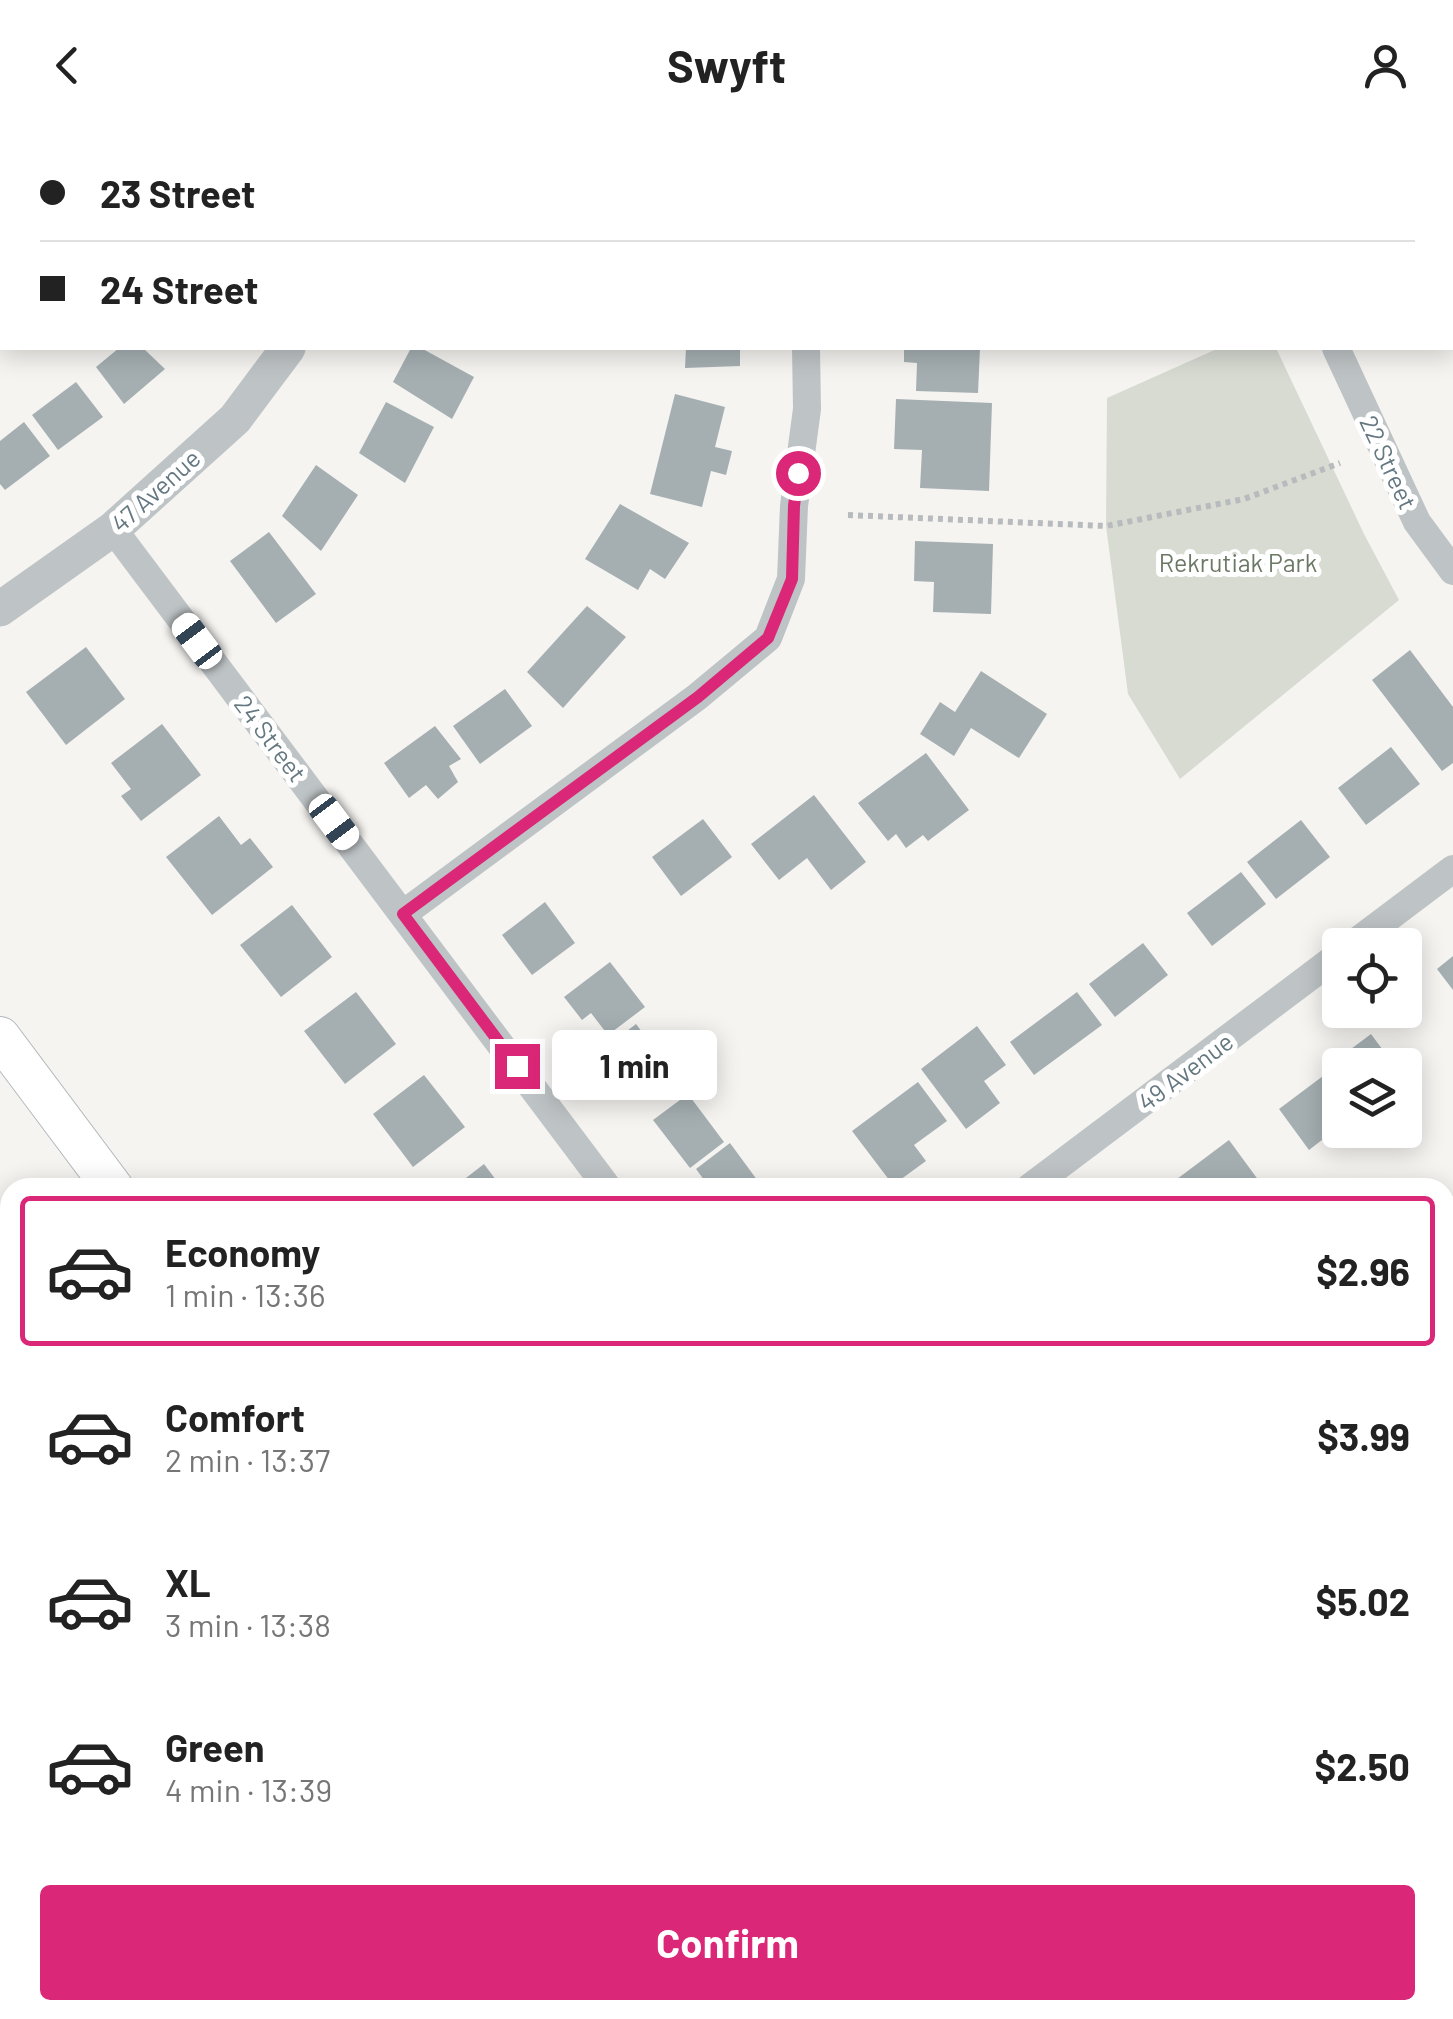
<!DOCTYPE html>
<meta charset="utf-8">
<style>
:root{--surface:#fff;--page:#f6f6f6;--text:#222;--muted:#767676;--line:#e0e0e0;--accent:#db2777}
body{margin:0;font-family:Barlow,sans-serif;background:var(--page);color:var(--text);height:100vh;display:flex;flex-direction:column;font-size:38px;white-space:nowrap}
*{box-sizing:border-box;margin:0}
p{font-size:32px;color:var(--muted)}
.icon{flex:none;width:55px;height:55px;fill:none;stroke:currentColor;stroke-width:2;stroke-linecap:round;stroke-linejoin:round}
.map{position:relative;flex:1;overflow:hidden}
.panel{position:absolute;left:0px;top:1048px;width:1455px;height:842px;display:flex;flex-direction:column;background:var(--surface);border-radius:30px 30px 0 0;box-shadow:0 5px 25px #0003}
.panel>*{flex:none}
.guide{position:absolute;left:0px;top:0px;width:1455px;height:220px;box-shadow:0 5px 25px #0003;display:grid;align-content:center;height:220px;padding:0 40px;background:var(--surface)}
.buttons{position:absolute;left:1322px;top:798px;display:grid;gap:20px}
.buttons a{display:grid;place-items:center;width:100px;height:100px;border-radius:10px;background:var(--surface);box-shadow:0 5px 25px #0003;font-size:50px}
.end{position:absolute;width:45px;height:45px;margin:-22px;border:12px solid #db2777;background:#fff;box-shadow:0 0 0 5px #fff}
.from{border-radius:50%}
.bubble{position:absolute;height:70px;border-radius:10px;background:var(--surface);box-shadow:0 5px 25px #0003;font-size:32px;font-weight:700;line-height:70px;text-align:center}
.car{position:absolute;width:30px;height:60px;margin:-30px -15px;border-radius:12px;box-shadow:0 0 8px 2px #0007;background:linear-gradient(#fff 24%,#345 0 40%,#fff 0 76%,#345 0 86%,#fff 0)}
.guide b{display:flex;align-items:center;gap:35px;height:95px;font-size:38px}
.guide b+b{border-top:2px solid var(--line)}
.guide i{width:25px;height:25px;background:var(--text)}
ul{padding:18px 0 0;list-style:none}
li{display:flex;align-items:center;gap:30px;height:150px;margin:0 20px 15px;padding:0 20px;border:5px solid transparent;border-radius:10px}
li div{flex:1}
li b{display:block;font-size:38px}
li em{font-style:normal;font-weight:700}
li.active{border-color:var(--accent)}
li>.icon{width:90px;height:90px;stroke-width:1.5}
.primary-button{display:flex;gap:20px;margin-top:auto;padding:20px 40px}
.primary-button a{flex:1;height:115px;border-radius:10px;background:var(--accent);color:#fff;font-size:40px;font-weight:700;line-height:115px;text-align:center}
header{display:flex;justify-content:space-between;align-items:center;height:130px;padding:0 40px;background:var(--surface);font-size:45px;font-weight:700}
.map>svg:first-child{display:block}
.built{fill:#e5e6e5}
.green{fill:#d7dbd2}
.building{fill:#a5afb2}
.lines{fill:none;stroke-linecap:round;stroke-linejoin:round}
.secondary-casing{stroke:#b0b7ba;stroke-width:42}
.primary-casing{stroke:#b1b7b9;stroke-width:48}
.path{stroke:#b8bbbd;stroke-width:6;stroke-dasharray:5 5;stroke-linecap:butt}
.service{stroke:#bec3c5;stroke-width:14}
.minor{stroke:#bec3c5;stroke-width:28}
.tertiary{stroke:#bec3c5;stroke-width:35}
.secondary{stroke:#fff;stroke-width:40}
.primary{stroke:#fff;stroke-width:45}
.route{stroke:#db2777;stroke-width:12}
.labels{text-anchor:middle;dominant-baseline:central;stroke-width:10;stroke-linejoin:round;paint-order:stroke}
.street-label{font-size:25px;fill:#657881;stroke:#fff}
.park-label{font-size:25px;fill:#6a7864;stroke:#fff}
</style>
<header><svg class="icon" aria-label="back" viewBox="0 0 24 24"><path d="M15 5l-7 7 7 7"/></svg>Swyft<svg class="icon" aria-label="person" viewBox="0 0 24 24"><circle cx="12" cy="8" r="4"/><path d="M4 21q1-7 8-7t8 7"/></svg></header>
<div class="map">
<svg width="1453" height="1889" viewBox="0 0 1453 1889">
<rect width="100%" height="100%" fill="#f5f4f1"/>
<g class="built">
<polygon points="1453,1153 1453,1819 1445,1825 1445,1159"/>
<polygon points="480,1880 524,1880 531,1889 468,1889"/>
<polygon points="808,1880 1368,1880 1355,1889 815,1889"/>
</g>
<polygon class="green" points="1219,218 1276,218 1364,404 1399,470 1180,649 1128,564 1106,396 1107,268"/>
<g class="building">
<polygon points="119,218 143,218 165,239 124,274 96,237"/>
<polygon points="411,218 421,218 474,247 452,289 393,252"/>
<polygon points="686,218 740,218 740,236 685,238"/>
<polygon points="904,218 980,218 978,263 916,261 917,233 904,232"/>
<polygon points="76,252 103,287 58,320 32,285"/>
<polygon points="675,264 725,277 715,317 732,321 726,345 711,341 702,377 650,364"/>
<polygon points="896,269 992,273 989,361 920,358 922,320 894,319"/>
<polygon points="386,272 434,297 405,353 359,323"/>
<polygon points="24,292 50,326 5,360 0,354 0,311"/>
<polygon points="316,335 358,365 321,421 282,386"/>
<polygon points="620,374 689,413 665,449 650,439 638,460 585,429"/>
<polygon points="269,402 316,464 276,493 230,431"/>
<polygon points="915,411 993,414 991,484 933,482 934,452 914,451"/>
<polygon points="587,476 626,507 563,578 527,542"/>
<polygon points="86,517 125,569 66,615 26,562"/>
<polygon points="1410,520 1453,577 1453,633 1442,641 1372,550"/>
<polygon points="981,541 1047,584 1019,628 971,598 954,626 920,604 940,572 955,582"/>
<polygon points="505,559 532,596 480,634 453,596"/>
<polygon points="162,594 201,645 141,691 121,666 131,659 111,633"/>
<polygon points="435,596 461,629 449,636 458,652 438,669 426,655 409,668 384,633"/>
<polygon points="1391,617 1420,654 1366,695 1338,658"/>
<polygon points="926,623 969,680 928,711 923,705 906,718 896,704 888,711 858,673"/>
<polygon points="814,665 866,732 831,760 807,728 779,750 751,714"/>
<polygon points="219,686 241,715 250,708 273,737 212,785 166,727"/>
<polygon points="703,689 732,727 681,766 652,727"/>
<polygon points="1301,690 1330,727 1276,769 1247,732"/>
<polygon points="1241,742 1266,774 1212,816 1187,783"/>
<polygon points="545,772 575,813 532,845 502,805"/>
<polygon points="292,775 332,827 281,867 240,815"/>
<polygon points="1143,813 1168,845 1115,887 1089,854"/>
<polygon points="1453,826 1453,860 1437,839"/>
<polygon points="610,832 645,877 608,905 591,883 582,890 564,867"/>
<polygon points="356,862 396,914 345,954 304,901"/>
<polygon points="1077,862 1102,895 1034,945 1010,912"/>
<polygon points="636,894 672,942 638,969 601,921"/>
<polygon points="977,896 1006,935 984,951 1000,973 966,999 921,939"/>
<polygon points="1371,904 1394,935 1340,935 1340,954 1327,937"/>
<polygon points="424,945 465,997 413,1037 373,984"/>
<polygon points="1323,946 1340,969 1340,996 1309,1020 1279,979"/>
<polygon points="918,952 947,991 914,1015 926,1031 893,1055 852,1001"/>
<polygon points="688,964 724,1012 690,1038 653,990"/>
<polygon points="1229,1010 1259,1051 1250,1058 1184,1058 1177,1049"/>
<polygon points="730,1013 763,1058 710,1058 696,1039"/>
<polygon points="484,1034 502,1058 453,1058"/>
<polygon points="6,1473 10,1479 10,1535 3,1540 0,1536 0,1477"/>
<polygon points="0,1798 10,1811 10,1823 0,1831"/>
<polygon points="240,1880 274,1880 274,1889 239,1889"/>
</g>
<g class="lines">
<g class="secondary-casing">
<g id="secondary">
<polyline points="0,907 113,1058"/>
<polyline points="738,1880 746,1889"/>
</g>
</g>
<g class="primary-casing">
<polyline id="primary" points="1440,1889 1453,1878"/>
</g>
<g class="path">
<polyline points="848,385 1106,396 1244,369 1340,333"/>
<polyline points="587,1880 594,1889"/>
</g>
<g class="service">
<polyline points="1445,1817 1453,1827"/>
<polyline points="973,1880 982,1889"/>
<polyline points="1098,1889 1109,1880"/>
</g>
<g class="minor">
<polyline points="760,0 762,2"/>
<polyline points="1235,0 1236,2"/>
<polyline points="1416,2 1421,0"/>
<polyline points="1336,218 1417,392 1453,441"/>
<polyline points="113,399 608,1058"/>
<polyline points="403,784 697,567 768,508 791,449 794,376 807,279 806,218"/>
<polyline points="1352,815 1453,739"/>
<polyline points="1029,1058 1340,824"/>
<polyline points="0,1675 10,1688"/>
<polyline points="79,1889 91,1880"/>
</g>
<g class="tertiary">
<polyline points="358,2 359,0"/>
<polyline points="0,479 113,399 235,289 288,218"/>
</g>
<use href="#secondary" class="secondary"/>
<use href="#primary" class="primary"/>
</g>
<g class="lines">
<polyline class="route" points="517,936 403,784 698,567 768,508 792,449 794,376 798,343"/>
</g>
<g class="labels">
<g class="street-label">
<text transform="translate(1389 332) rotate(65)">22 Street</text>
<text transform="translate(155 360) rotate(-42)">47 Avenue</text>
<text transform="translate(271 608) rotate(53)">24 Street</text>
<text transform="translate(1185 941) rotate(-37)">49 Avenue</text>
</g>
<g class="park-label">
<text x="1238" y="432">Rekrutiak Park</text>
</g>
</g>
</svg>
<div class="buttons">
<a><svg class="icon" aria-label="locate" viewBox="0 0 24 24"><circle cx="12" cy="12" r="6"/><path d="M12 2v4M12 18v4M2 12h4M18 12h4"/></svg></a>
<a><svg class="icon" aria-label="layers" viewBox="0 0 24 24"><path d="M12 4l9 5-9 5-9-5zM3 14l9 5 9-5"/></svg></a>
</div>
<i class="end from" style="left:798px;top:343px"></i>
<i class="end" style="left:517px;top:936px"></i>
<div class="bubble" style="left:552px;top:900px;width:165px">1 min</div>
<i class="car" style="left:197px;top:511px;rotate:323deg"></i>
<i class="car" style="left:334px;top:692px;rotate:143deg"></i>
<div class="guide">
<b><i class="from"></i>23 Street</b>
<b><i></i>24 Street</b>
</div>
<section class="panel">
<ul>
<li class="active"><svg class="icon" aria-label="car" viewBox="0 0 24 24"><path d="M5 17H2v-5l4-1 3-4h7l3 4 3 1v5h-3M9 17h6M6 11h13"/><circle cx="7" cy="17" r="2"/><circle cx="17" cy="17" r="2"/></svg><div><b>Economy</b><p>1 min · 13:36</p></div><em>$2.96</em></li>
<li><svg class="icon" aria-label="car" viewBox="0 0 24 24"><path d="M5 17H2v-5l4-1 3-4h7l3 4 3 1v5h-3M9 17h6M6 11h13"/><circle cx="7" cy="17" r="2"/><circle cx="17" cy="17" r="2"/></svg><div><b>Comfort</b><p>2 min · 13:37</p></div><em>$3.99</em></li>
<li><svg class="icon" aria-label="car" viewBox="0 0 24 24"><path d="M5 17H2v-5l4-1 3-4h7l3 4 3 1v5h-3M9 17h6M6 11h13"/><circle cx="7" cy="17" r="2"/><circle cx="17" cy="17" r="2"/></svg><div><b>XL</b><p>3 min · 13:38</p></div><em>$5.02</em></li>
<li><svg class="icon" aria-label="car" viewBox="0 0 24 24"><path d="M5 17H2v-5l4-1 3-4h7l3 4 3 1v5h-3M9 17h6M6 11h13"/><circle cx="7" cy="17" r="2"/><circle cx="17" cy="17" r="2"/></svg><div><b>Green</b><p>4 min · 13:39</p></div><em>$2.50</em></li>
</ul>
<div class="primary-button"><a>Confirm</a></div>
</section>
</div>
